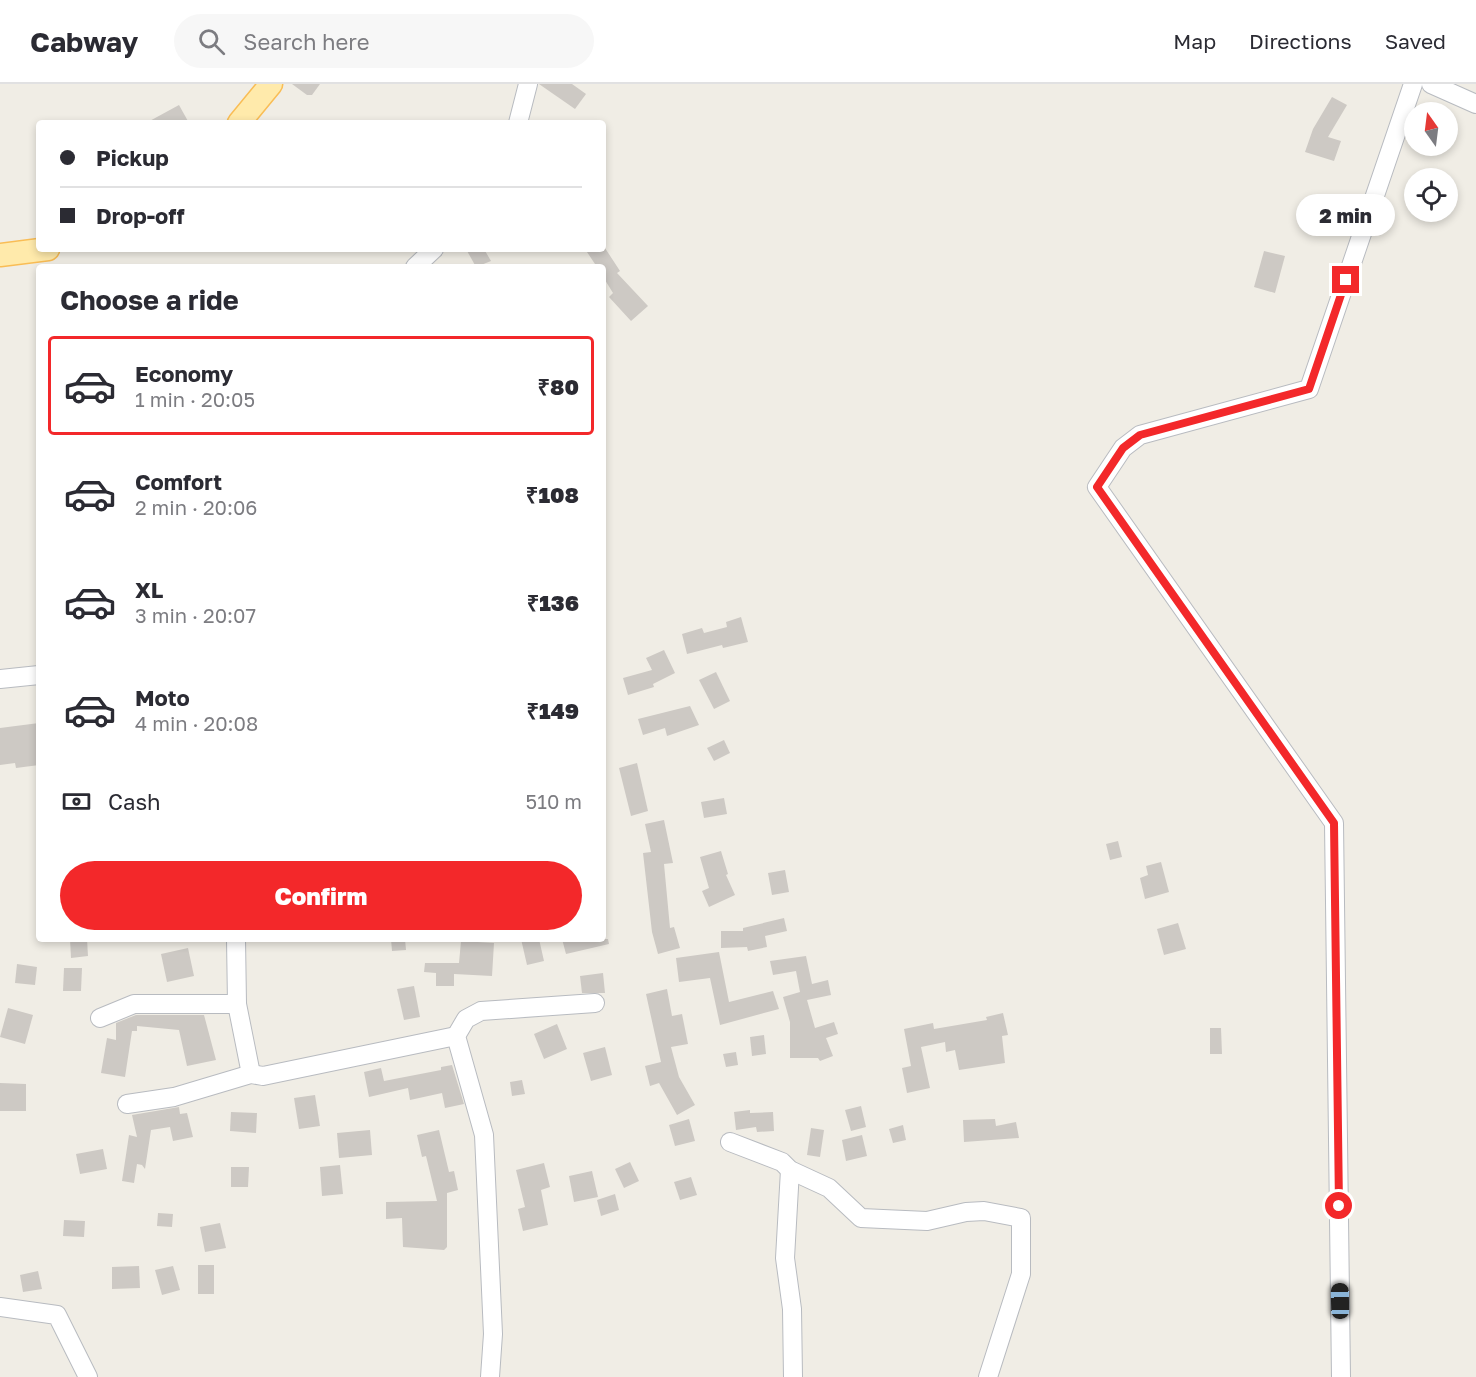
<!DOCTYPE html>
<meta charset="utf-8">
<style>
:root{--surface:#fff;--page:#f7f7f7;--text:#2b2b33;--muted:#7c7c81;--line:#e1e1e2;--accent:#f3282a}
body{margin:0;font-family:"Golos Text",sans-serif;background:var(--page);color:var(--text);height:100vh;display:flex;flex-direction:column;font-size:22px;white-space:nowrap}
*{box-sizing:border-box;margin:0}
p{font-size:20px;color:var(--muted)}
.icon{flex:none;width:33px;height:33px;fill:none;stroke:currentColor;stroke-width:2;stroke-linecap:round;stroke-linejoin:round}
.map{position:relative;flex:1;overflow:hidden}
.drawer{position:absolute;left:36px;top:180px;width:570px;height:678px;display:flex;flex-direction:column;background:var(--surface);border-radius:6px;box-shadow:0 3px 9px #0003}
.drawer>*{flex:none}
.banner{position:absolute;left:36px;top:36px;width:570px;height:132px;border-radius:6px;box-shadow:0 3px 9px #0003;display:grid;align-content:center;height:132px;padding:0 24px;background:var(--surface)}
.needle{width:39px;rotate:346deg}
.tools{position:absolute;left:1404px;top:18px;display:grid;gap:12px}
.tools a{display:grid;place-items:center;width:54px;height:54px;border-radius:50%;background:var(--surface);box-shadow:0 3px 9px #0003;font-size:30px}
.end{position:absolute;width:27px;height:27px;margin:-14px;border:8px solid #f3282a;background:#fff;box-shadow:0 0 0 3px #fff}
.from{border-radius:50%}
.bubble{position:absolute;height:42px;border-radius:21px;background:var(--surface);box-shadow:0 3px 9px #0003;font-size:20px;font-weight:800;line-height:42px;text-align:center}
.car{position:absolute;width:18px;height:36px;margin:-18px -9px;border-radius:8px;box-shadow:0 0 4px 2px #0007;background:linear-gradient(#222 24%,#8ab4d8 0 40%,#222 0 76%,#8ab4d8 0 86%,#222 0)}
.banner b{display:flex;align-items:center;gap:21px;height:57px;font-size:22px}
.banner b+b{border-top:2px solid var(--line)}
.banner i{width:15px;height:15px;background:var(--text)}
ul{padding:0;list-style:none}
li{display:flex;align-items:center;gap:18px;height:99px;margin:0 12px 9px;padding:0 12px;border:3px solid transparent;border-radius:6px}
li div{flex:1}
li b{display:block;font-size:22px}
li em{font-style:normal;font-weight:800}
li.selected{border-color:var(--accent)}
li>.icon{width:54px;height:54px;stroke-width:1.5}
h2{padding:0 24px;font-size:27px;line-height:72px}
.pay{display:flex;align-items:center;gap:15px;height:66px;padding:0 24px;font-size:22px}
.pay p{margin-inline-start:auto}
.button{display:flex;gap:12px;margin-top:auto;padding:12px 24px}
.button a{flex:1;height:69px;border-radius:36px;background:var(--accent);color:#fff;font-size:24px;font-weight:800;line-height:69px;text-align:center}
header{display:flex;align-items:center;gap:36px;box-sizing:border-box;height:84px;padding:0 30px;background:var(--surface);border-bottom:2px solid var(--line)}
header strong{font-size:28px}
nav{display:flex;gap:33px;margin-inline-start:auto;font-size:21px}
.search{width:420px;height:54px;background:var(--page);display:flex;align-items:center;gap:15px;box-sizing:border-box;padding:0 21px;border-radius:33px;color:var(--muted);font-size:22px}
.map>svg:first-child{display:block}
.building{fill:#cdc9c4}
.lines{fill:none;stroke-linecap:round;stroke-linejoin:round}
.minor-casing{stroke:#b8bbc0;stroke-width:20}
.major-casing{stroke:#f9bd55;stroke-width:25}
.minor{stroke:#fff;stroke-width:18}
.major{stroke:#ffeaab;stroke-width:22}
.route{stroke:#f3282a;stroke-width:8}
</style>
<header>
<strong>Cabway</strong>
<div class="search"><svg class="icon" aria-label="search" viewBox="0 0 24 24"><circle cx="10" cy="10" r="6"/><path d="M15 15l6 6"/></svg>Search here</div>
<nav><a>Map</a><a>Directions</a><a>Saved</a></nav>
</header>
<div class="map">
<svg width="1476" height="1293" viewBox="0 0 1476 1293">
<rect width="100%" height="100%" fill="#f0ede5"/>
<g class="building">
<polygon points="292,0 320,0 312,11 307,11"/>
<polygon points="539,0 572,0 586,10 575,25"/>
<polygon points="1332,13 1347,21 1328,53 1341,57 1334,77 1305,68 1313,45"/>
<polygon points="179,21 189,39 146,39"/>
<polygon points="1326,123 1354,131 1348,151 1320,143"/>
<polygon points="603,161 620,187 617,189 648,222 631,237 609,213 613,209 605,196 603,198 603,183 597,183 585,165 603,165"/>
<polygon points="466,165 484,165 491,177 476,183"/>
<polygon points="1264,167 1285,172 1275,209 1254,203"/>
<polygon points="741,533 748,558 723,564 722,561 687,570 682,550 702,544 704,549 727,543 726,538"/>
<polygon points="664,566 675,589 653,600 654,603 628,611 623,594 652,586 646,574"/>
<polygon points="716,588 730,617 714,625 699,596"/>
<polygon points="690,622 699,641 667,652 665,644 643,651 638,635"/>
<polygon points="39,639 39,681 16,684 15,679 0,681 0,644"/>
<polygon points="724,656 730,669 714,677 707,664"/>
<polygon points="637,679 648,727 631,732 619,684"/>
<polygon points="724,714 727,730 704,734 701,718"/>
<polygon points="664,736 673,779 664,780 670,844 674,843 680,864 658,870 652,848 643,769 651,768 645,740"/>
<polygon points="1118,757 1122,773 1110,776 1106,760"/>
<polygon points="721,767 728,790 726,791 735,811 709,823 702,807 709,804 700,773"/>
<polygon points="1161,778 1169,808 1145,815 1140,794 1148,791 1146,782"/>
<polygon points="785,786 789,808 772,811 768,789"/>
<polygon points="784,834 787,847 765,852 767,863 748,867 747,863 721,864 721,847 743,847 743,844"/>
<polygon points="1178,839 1186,865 1164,871 1157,845"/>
<polygon points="70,855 87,855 88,872 71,874"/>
<polygon points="391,855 405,855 406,866 392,867"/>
<polygon points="521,855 539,855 544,877 527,881"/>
<polygon points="562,855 608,855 609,860 566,870"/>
<polygon points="461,857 494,859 492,892 454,890 454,902 436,902 436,889 424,888 425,879 459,879"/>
<polygon points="188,864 194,892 167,898 161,870"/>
<polygon points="719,868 729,918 773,907 779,925 720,941 710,894 679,898 676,874"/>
<polygon points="806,872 812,900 828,896 831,911 807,916 815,944 834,938 838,950 826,954 833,972 820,977 818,974 790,974 790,938 783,913 800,908 796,887 773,891 770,877"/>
<polygon points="17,880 37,883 35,901 15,899"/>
<polygon points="64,884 82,884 81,907 63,907"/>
<polygon points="603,889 605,909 582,909 580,892"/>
<polygon points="414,902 420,933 404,936 397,905"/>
<polygon points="667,905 672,932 682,930 688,960 671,963 679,993 695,1021 677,1031 659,999 650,1002 645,982 661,978 646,910"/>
<polygon points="8,924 33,931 25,960 0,953"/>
<polygon points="1003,929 1008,951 1002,952 1005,979 959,986 955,966 946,968 945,958 921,963 930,1004 907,1009 902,984 911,982 904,945 933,939 934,945 987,936 986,933"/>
<polygon points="136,931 204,931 216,976 187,982 179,946 137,942 137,947 132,947 125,993 101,989 107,954 116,956 116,939"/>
<polygon points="557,940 567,965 544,975 534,950"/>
<polygon points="1210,944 1221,944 1222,970 1210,970"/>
<polygon points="764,951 766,970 752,972 750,953"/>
<polygon points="605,963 612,991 591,997 583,969"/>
<polygon points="736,968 738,981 726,983 723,970"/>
<polygon points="452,981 464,1020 445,1024 442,1009 410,1016 408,1004 369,1013 364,988 381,984 384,997 441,986 441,983"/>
<polygon points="522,996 525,1010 512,1012 510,998"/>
<polygon points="0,999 26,1000 26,1027 0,1027"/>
<polygon points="315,1011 320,1042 299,1045 294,1014"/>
<polygon points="861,1022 866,1043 851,1047 845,1026"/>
<polygon points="179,1023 180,1030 187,1029 193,1053 173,1057 170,1043 151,1046 145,1085 142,1081 137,1080 134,1099 122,1097 129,1051 137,1053 132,1031"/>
<polygon points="750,1026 750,1029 773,1028 774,1047 757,1048 756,1043 736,1046 734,1028"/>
<polygon points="231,1028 257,1029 256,1049 230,1047"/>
<polygon points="689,1035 695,1057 675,1062 669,1041"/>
<polygon points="995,1035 996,1042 1016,1038 1019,1054 964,1058 963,1036"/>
<polygon points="903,1041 906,1056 893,1059 889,1045"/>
<polygon points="811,1044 824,1046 820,1073 807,1071"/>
<polygon points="370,1046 372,1071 339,1074 337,1049"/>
<polygon points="439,1046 449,1088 454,1087 458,1106 447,1109 447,1163 444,1166 403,1163 402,1134 386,1135 386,1118 437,1117 426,1072 422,1073 417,1051"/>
<polygon points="862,1051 867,1072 846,1077 842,1056"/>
<polygon points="103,1065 107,1085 80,1090 76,1070"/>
<polygon points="630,1078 639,1097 624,1104 615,1085"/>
<polygon points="544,1079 550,1103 541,1106 548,1141 523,1147 518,1125 525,1123 516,1086"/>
<polygon points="340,1081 343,1110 322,1112 320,1083"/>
<polygon points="231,1083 249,1083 248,1103 231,1103"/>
<polygon points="592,1087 598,1113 574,1118 569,1092"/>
<polygon points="691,1093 697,1111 680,1116 674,1098"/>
<polygon points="615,1110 619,1126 601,1132 597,1116"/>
<polygon points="158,1129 173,1130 172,1143 157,1142"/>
<polygon points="64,1136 85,1137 84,1153 63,1152"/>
<polygon points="220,1139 226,1164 205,1168 200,1143"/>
<rect x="198" y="1181" width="16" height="29"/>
<polygon points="139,1182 140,1204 112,1205 112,1183"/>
<polygon points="173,1182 180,1206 162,1211 155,1186"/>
<polygon points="38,1187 42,1205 23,1208 20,1191"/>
</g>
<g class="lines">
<g class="minor-casing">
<g id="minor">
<polyline points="1431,0 1476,20"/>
<polyline points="518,39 528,0"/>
<polyline points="415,183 434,165"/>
<polyline points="0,595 39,591"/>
<polyline points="236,855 237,920 251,990"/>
<polyline points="100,934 134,920 237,920"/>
<polyline points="127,1020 174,1013 251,990 263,992 456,952"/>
<polyline points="730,1058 782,1078 790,1086 829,1104 861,1134 927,1137 966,1128 984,1127 1021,1134 1021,1190 988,1293"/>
<polyline points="790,1086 785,1174 792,1225 793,1293"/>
<polyline points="0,1223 57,1231 88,1293"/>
<polyline points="490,1293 493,1250 484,1051 456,952 466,935 481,927 595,919"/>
<polyline points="1341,1293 1334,739 1097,403 1123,364 1140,351 1309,305 1413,0"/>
</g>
</g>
<g class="major-casing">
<g id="major">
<polyline points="239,39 271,0"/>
<polyline points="0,171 48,165"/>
</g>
</g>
<use href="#minor" class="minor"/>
<use href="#major" class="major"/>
</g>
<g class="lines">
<polyline class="route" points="1339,1122 1334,739 1097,403 1123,364 1140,351 1309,305 1346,196"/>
</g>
</svg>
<div class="tools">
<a><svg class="needle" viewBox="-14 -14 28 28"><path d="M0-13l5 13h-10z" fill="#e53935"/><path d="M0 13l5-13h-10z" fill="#7c7c81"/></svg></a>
<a><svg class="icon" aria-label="locate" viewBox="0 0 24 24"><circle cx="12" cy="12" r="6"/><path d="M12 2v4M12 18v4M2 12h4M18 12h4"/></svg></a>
</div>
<i class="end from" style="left:1339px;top:1122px"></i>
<i class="end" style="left:1346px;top:196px"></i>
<div class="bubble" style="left:1296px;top:110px;width:99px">2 min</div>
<i class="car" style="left:1340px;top:1217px;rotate:359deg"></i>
<div class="banner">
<b><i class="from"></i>Pickup</b>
<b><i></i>Drop-off</b>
</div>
<section class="drawer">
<h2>Choose a ride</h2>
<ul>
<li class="selected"><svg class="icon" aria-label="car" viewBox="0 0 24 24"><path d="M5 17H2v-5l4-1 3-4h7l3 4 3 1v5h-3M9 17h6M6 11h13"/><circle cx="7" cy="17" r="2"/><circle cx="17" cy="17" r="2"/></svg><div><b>Economy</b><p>1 min · 20:05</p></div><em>₹80</em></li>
<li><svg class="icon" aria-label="car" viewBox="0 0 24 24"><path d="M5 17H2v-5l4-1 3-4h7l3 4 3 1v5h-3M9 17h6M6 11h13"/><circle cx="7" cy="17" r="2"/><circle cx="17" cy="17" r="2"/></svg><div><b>Comfort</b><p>2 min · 20:06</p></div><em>₹108</em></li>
<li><svg class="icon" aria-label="car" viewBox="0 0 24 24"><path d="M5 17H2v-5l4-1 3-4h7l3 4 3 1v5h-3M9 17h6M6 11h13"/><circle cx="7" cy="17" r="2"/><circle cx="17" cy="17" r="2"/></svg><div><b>XL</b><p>3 min · 20:07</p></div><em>₹136</em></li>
<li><svg class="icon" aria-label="car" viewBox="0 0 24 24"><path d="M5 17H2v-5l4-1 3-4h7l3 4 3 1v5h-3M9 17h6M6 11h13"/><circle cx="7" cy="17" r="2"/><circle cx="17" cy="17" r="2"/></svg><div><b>Moto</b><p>4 min · 20:08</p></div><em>₹149</em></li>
</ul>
<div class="pay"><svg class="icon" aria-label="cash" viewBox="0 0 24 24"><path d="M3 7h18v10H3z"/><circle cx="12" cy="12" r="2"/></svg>Cash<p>510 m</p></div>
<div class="button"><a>Confirm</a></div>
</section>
</div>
